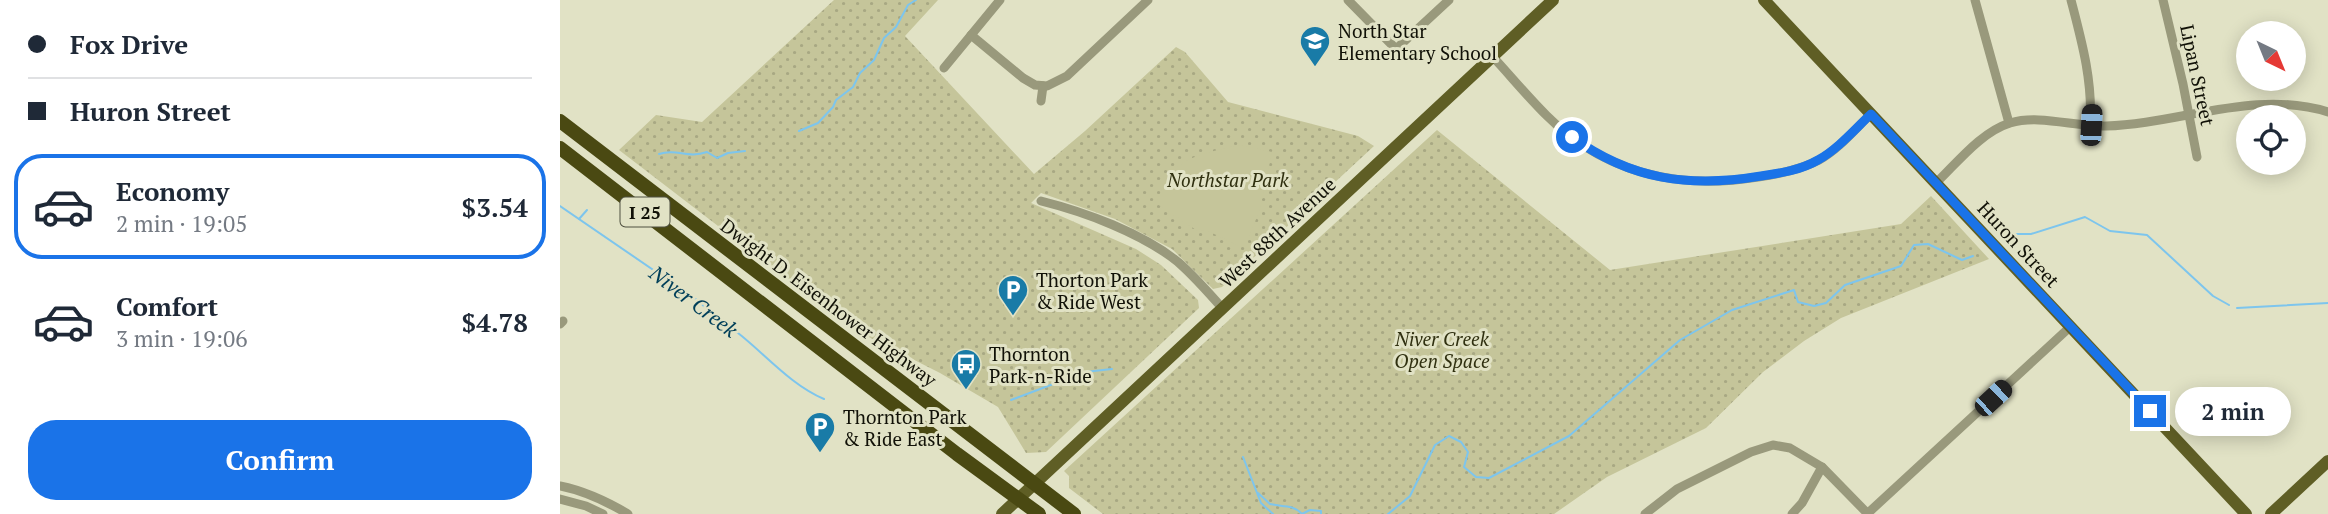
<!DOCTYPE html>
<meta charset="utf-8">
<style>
:root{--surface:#fff;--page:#f2f2f3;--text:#1f2937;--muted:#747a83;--line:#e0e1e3;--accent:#1a73e8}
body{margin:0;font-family:"PT Serif",serif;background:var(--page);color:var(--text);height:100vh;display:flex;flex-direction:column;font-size:26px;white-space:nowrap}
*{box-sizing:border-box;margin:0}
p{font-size:23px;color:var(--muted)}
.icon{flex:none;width:38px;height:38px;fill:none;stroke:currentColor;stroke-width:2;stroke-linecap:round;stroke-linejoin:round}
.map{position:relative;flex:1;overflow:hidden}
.details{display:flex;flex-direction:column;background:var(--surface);width:560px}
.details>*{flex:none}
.hud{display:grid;align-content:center;height:154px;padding:0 28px;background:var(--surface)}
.needle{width:46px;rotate:137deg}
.controls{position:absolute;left:1676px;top:21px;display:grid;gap:14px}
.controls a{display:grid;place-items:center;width:70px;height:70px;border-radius:50%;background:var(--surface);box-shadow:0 4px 18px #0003;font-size:35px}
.end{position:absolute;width:32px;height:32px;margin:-16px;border:9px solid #1a73e8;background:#fff;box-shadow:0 0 0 4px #fff}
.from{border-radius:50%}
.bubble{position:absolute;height:49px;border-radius:24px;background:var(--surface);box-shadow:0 4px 18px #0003;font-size:23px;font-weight:800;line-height:49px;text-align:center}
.car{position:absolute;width:21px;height:42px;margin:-21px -10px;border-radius:9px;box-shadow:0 0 5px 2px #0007;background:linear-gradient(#222 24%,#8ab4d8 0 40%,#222 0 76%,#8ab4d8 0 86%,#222 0)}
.hud b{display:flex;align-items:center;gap:24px;height:66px;font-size:26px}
.hud b+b{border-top:2px solid var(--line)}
.hud i{width:18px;height:18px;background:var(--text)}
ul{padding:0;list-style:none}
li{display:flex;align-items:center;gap:21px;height:105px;margin:0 14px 10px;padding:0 14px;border:4px solid transparent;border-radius:28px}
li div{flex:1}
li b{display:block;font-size:26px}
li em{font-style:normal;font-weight:800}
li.selected{border-color:var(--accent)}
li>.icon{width:63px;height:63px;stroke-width:1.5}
.action{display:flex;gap:14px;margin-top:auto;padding:14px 28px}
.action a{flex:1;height:80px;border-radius:28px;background:var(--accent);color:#fff;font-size:28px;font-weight:800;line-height:80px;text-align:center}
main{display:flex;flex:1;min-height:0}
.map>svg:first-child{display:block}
.green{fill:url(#green-dots)}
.pitch{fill:#c5c59a}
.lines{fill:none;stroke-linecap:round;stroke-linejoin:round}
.stream{stroke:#7dc5ed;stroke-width:2}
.minor{stroke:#99997c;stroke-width:9}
.major{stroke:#5f5e25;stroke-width:12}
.highway{stroke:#4a4912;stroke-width:14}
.route{stroke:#1a73e8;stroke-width:9}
.labels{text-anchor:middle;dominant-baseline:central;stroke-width:6;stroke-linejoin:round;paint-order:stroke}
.shield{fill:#e1e2c5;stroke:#4f5040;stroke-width:2}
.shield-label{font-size:18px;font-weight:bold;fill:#111107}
.poi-label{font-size:19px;fill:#111107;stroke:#e1e2c5;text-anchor:start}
.street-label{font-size:19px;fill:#111107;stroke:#e1e2c5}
.park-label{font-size:19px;font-style:italic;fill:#303010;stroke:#e1e2c5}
.water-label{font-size:21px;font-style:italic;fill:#003f59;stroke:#e1e2c5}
</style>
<main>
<section class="details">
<div class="hud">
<b><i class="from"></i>Fox Drive</b>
<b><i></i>Huron Street</b>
</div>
<ul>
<li class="selected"><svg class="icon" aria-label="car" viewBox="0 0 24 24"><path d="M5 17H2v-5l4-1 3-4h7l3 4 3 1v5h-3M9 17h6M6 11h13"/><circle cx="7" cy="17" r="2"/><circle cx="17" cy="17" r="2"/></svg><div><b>Economy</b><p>2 min · 19:05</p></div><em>$3.54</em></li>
<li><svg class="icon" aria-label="car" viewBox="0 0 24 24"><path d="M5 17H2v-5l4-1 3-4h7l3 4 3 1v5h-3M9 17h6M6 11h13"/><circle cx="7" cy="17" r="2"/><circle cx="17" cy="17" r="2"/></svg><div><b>Comfort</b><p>3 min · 19:06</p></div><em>$4.78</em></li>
</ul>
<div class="action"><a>Confirm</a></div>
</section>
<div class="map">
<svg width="1768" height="514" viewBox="0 0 1768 514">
<defs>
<pattern id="green-dots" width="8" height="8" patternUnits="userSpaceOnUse" patternTransform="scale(1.75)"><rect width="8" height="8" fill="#c5c59a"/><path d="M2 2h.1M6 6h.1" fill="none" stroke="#a8a883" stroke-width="1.8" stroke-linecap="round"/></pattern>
</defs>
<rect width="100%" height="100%" fill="#e1e2c5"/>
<g class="green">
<polygon points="274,0 378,0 345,36 474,174 525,131 616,47 625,52 668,102 798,136 814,146 662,287 653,289 612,249 555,219 481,193 471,203 576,249 601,265 638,300 639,308 486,452 466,453 438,407 380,373 291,328 59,150 96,115 142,122"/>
<polygon points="877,130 1050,270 1341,224 1371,196 1429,259 1281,318 1244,341 1203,372 1146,428 1047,477 994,514 543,514 509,488 509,476 504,471"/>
</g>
<path class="pitch" d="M679 145 712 152 700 209 687 242 679 246 648 231 636 230 596 203C600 194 603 185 608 177 623 155 655 151 679 145Z"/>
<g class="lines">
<g class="stream">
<polyline points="239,131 258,123 273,107 276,100 293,87 300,73 314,60 324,38 336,27 348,5 356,0"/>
<path d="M99 154C117 148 127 159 147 152L157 158 168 153 185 151"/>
<path d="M0 206 140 302C151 315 165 323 178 333 206 355 231 385 264 399"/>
<polyline points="19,219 27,210"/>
<polyline points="1447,234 1471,234 1525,217 1550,231 1587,235 1653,296 1669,305"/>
<polyline points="1677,308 1768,303"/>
<polyline points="451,400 525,372 552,369"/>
<polyline points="683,457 701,503 713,514"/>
<path d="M698 493 710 504C721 507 733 504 742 514L750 510 761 511V514"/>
<polyline points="828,514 850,496 875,445 889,436 901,442 908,452 904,467 916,477 929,478 1009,436 1120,340 1172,310 1234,290 1238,302 1254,306 1266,303 1285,285 1341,266 1354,245 1368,244 1402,260 1413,256"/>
</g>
<g class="minor">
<polyline points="788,0 836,49 889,0"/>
<polyline points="1415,0 1449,123"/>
<path d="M1511 0C1522 42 1533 82 1530 125"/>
<polyline points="1603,0 1623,84 1637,157"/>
<polyline points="411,35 463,78 475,85 487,86 507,76 588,0"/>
<path d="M933 57C961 87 989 124 1024 146 1077 180 1137 187 1198 177 1219 174 1240 170 1259 160 1279 149 1295 129 1311 114"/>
<polyline points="384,68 440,0"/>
<polyline points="481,101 483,86"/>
<path d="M1376 183C1397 163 1421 132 1450 123 1480 114 1515 127 1546 126 1619 124 1695 89 1768 112"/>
<path d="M481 201C525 212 582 233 618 262 634 276 649 293 663 309"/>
<polyline points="0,324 3,321"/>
<path d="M0 486C25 491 46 501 68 514"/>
<polyline points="0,499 26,506 43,514"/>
<polyline points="1085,514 1117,489 1191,452 1213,445 1230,448 1262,467 1308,514"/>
<polyline points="1232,514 1242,503 1262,467"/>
<polyline points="1307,514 1510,327"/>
</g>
<g class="major">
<polyline points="1204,0 1686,514"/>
<polyline points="442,514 993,0"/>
<polyline points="1711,514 1768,461"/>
</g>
<g class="highway">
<polyline points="0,121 514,514"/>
<polyline points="0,148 397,454 479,514"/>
</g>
</g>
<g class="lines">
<path class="route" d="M1012 137C1071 180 1130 188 1201 176 1221 173 1241 170 1258 160 1278 149 1295 129 1311 114L1590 411"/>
</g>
<defs>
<g id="school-pin" transform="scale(1.575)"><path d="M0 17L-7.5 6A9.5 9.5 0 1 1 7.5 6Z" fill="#197ba7" stroke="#e1e2c5"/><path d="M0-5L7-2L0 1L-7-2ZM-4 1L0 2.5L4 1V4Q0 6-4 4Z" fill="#fff"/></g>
<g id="parking-pin" transform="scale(1.575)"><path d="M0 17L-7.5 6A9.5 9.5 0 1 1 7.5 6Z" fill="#197ba7" stroke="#e1e2c5"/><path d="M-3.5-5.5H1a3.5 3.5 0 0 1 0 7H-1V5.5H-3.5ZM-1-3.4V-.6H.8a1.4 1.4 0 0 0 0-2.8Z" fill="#fff"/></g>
<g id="bus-pin" transform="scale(1.575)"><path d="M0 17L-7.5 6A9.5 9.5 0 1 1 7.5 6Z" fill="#197ba7" stroke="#e1e2c5"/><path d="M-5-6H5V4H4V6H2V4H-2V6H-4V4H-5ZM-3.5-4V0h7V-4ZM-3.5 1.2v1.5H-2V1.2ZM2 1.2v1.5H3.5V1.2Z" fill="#fff"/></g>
</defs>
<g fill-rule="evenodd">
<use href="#school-pin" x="755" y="41"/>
<use href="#parking-pin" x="453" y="290"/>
<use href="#bus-pin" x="406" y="364"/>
<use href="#parking-pin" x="260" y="427"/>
</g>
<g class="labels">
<rect class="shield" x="60.5" y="197.5" width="49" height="29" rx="5"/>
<g class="shield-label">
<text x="85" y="212">I 25</text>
</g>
<g class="poi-label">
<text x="778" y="30">North Star<tspan x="778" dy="22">Elementary School</tspan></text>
<text x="476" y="279">Thorton Park<tspan x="476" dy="22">&amp; Ride West</tspan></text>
<text x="429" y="353">Thornton<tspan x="429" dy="22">Park-n-Ride</tspan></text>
<text x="283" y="416">Thornton Park<tspan x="283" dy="22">&amp; Ride East</tspan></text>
</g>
<g class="street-label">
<text transform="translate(1638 75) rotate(78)">Lipan Street</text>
<text transform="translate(717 232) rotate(-43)">West 88th Avenue</text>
<text transform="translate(1459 244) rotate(47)">Huron Street</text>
<text transform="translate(269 302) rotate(37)">Dwight D. Eisenhower Highway</text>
</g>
<g class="park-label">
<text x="668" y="179">Northstar Park</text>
<text x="882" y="338">Niver Creek<tspan x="882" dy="22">Open Space</tspan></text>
</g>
<g class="water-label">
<text transform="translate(134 301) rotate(37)">Niver Creek</text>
</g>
</g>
</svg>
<div class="controls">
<a><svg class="needle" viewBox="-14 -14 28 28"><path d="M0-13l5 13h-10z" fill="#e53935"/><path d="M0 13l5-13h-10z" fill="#747a83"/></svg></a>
<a><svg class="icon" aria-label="locate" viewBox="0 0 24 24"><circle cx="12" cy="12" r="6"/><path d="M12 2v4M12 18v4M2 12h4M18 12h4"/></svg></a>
</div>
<i class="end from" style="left:1012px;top:137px"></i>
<i class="end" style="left:1590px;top:411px"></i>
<div class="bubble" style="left:1615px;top:387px;width:116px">2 min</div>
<i class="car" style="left:1531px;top:125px;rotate:3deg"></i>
<i class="car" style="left:1433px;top:398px;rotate:47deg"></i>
</div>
</main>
